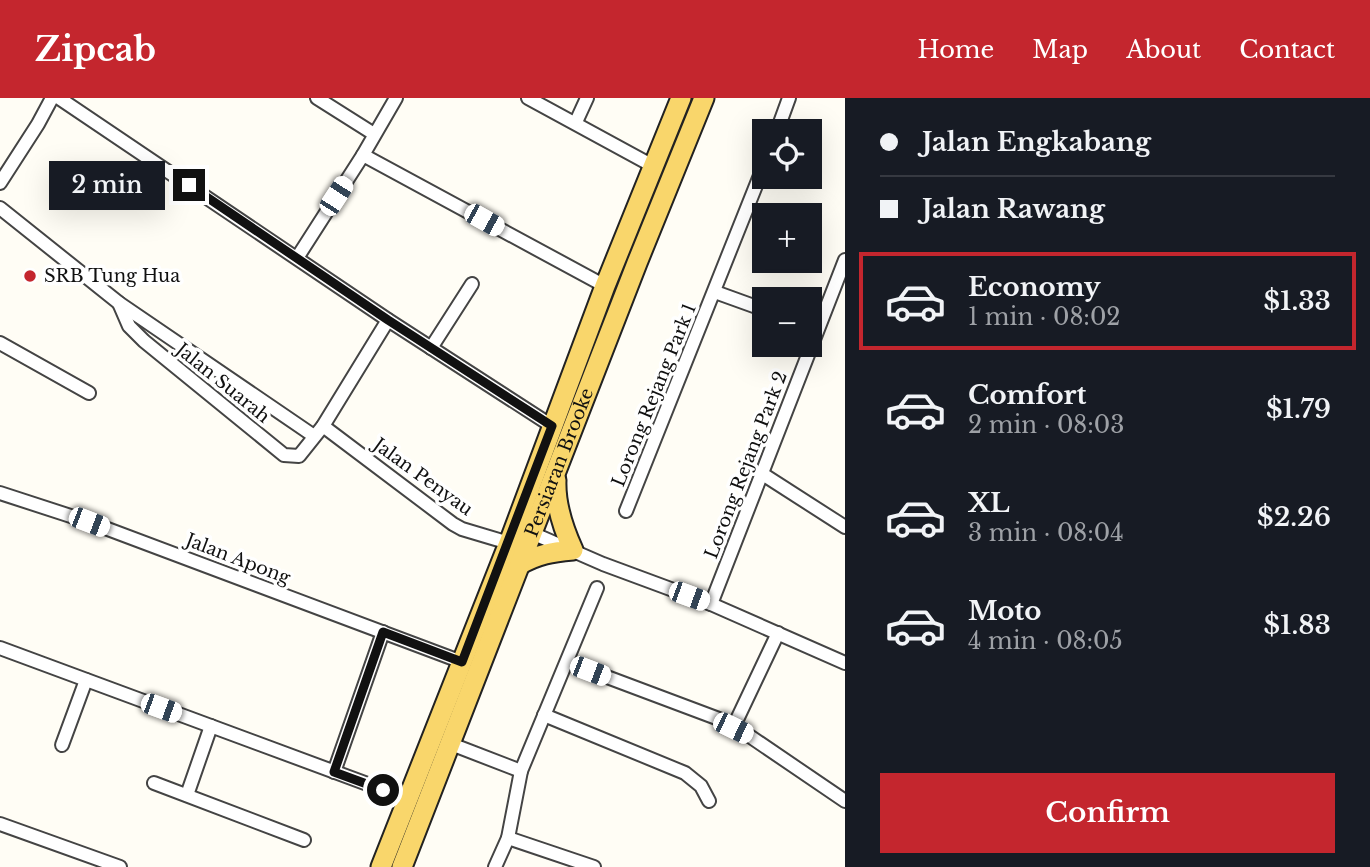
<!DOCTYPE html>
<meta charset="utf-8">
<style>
:root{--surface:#171b24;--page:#20242c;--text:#f1f3f6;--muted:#9ea1a6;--line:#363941;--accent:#c4262e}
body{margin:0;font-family:"Libre Baskerville",serif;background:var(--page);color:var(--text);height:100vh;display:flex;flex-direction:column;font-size:26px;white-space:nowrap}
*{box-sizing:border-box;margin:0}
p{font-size:23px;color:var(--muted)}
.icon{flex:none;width:38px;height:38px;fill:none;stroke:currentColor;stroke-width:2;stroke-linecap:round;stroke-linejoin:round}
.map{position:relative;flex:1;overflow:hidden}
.drawer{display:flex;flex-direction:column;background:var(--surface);width:525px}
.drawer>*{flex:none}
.banner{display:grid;align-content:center;height:154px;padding:0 35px;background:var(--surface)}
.tools{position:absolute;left:752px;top:21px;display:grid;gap:14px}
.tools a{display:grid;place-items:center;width:70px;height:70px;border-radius:0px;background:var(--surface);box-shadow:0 7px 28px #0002;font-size:35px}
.end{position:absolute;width:32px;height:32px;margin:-16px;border:9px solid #111;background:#fff;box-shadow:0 0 0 4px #fff}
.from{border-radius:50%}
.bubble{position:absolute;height:49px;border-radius:0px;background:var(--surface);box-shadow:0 7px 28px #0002;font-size:23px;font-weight:600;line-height:49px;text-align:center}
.car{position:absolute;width:21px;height:42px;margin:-21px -10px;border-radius:9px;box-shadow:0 0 5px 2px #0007;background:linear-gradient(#fff 24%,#345 0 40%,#fff 0 76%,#345 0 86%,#fff 0)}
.banner b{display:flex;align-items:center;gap:24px;height:66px;font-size:26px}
.banner b+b{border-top:2px solid var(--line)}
.banner i{width:18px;height:18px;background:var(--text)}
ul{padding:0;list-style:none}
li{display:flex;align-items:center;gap:21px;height:98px;margin:0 14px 10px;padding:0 21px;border:4px solid transparent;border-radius:0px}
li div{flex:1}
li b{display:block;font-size:26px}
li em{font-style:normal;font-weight:600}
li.active{border-color:var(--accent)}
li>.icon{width:63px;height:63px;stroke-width:1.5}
.primary-button{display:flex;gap:14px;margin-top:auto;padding:14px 35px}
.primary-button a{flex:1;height:80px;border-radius:0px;background:var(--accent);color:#fff;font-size:28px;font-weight:600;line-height:80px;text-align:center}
header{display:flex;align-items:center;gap:42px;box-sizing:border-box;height:98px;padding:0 35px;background:var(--accent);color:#fff}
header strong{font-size:33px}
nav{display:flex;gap:38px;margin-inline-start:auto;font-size:24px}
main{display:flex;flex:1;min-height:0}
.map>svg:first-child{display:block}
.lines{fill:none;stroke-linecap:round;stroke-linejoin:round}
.minor-casing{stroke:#444;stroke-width:16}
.primary-casing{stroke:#222;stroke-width:23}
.minor{stroke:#fff;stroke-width:12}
.primary{stroke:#f9d66b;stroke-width:19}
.route{stroke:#111;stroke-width:9}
.poi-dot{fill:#c4262e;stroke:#fff;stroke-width:2.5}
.labels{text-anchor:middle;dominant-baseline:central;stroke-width:7;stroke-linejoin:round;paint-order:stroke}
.poi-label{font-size:18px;fill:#111;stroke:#fff;text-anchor:start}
.street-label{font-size:18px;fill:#111;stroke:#fff}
</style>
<header>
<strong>Zipcab</strong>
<nav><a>Home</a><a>Map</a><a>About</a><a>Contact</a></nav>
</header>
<main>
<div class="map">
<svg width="845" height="769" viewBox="0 0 845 769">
<rect width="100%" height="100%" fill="#fffdf5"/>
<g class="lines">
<g class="minor-casing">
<g id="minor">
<polyline points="59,0 388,222 552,328"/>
<polyline points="317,0 374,36"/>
<polyline points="528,0 653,68"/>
<polyline points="576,24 587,0"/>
<polyline points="777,33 789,0"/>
<polyline points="363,57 605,188"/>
<polyline points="0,85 38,26 52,0"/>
<polyline points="0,110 119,205 314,338"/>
<polyline points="297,160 363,57 396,0"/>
<polyline points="715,194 765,212"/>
<polyline points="119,205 129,228 144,243 284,357 299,358 323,328 388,222"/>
<polyline points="0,245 89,295"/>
<polyline points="431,250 472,186"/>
<polyline points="323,328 453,426 462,431 509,445"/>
<polyline points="761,375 845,429"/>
<polyline points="0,395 89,424 462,564"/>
<polyline points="626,413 765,65"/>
<polyline points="525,432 603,466 711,506 845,565"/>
<polyline points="711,506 845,162"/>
<polyline points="0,550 408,701"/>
<polyline points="567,564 719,621 748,637 845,703"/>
<polyline points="544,617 685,675 701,688 709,703"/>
<polyline points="733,630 778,535"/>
<polyline points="451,646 521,673"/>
<polyline points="62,647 86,582"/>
<polyline points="334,674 383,534"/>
<polyline points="154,685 304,742"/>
<polyline points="187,697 211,628"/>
<polyline points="0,726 120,769"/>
<polyline points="508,740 594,769"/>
<polyline points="495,769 508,740 521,673 597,490"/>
</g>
</g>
<g class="primary-casing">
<g id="primary">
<path d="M519 467C538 456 552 454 573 452 563 430 555 406 556 382"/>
<polyline points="381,769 509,445 605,188 681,0"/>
<path id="s1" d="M402 769 637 165 704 0"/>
</g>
</g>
<use href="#minor" class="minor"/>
<use href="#primary" class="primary"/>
</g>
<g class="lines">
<polyline class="route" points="189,87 388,222 552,328 462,564 383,534 334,674 383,692"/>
</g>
<circle class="poi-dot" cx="30" cy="178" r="7"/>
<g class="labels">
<g class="poi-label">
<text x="44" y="178">SRB Tung Hua</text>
</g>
<g class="street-label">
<text transform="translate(223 285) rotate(39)">Jalan Suarah</text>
<text transform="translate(654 297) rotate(-68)">Lorong Rejang Park 1</text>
<text stroke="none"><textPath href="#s1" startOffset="434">Persiaran Brooke</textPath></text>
<text transform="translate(746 367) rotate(-69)">Lorong Rejang Park 2</text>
<text transform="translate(423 379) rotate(36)">Jalan Penyau</text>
<text transform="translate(238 461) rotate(21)">Jalan Apong</text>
</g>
</g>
</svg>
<div class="tools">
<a><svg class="icon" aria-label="locate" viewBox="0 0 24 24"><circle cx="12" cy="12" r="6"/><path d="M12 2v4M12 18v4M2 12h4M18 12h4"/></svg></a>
<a>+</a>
<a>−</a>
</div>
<i class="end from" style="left:383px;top:692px"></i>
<i class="end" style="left:189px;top:87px"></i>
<div class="bubble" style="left:49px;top:63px;width:116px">2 min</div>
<i class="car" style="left:336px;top:98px;rotate:33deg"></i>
<i class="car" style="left:484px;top:122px;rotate:119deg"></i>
<i class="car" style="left:89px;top:424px;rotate:111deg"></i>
<i class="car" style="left:689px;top:498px;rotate:110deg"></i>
<i class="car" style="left:590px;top:573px;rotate:111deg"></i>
<i class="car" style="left:161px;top:610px;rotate:110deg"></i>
<i class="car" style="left:733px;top:630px;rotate:116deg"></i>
</div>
<section class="drawer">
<div class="banner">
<b><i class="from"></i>Jalan Engkabang</b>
<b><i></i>Jalan Rawang</b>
</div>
<ul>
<li class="active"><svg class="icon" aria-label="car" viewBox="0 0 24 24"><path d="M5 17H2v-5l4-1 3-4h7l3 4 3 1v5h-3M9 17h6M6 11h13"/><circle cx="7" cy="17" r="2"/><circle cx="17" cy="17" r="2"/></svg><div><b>Economy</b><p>1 min · 08:02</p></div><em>$1.33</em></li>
<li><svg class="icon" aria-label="car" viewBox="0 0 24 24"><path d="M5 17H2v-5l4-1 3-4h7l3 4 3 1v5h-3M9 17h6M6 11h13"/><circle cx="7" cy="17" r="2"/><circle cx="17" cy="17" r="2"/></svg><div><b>Comfort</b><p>2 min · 08:03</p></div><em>$1.79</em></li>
<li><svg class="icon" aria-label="car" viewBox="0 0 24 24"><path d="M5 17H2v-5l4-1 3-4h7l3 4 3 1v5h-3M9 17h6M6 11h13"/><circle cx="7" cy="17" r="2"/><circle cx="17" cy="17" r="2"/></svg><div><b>XL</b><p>3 min · 08:04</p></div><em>$2.26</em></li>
<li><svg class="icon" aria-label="car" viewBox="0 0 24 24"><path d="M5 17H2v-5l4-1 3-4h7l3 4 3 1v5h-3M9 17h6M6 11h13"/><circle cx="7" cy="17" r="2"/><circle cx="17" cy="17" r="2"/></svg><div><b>Moto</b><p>4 min · 08:05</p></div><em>$1.83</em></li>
</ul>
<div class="primary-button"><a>Confirm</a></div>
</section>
</main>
